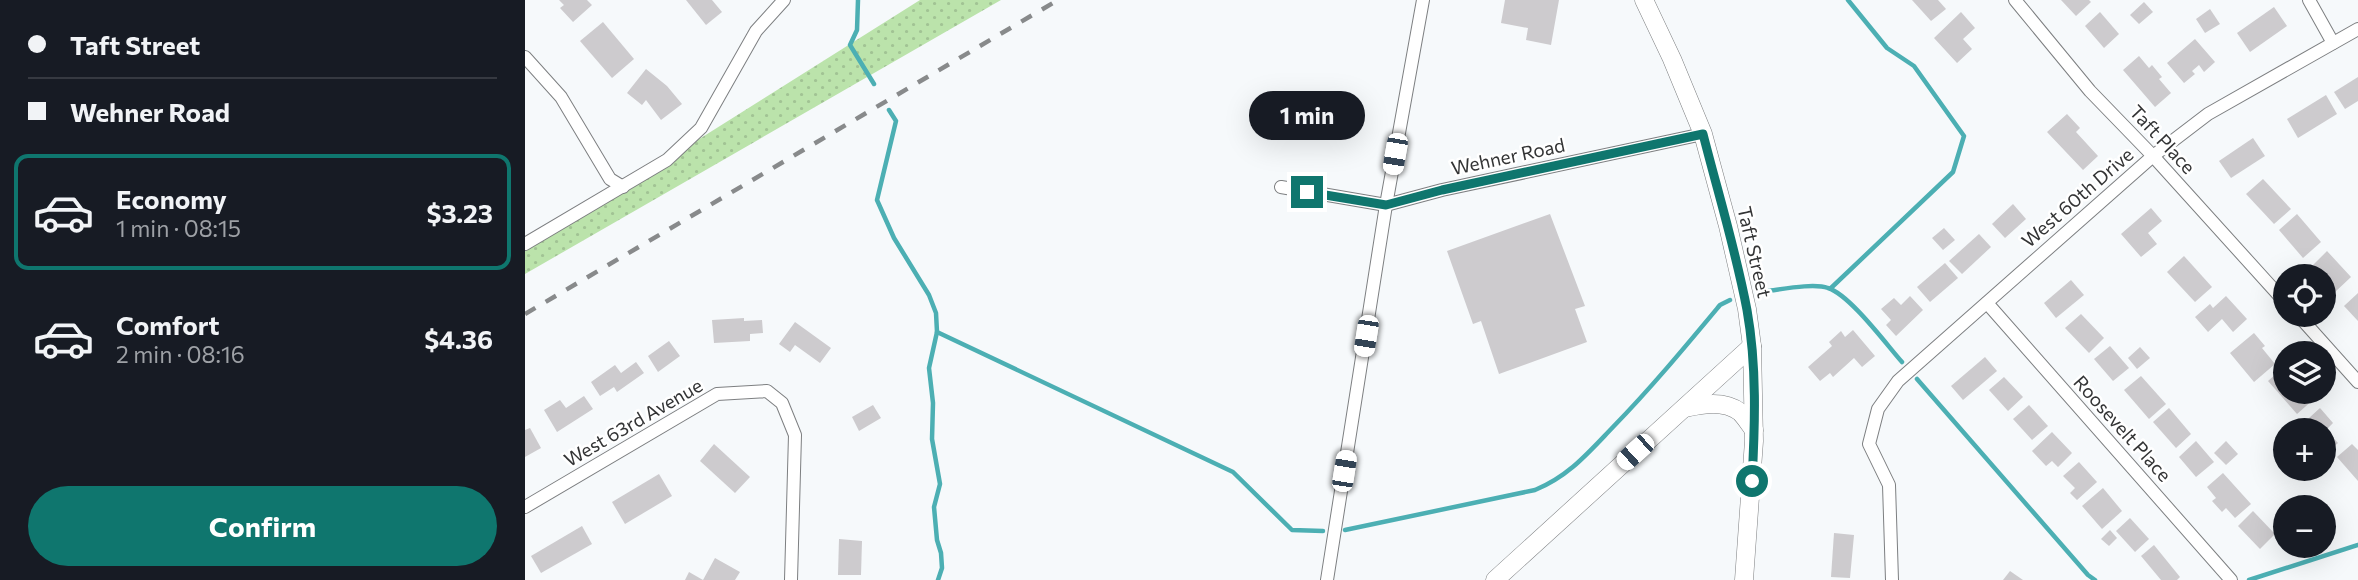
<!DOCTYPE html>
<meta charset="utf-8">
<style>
:root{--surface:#171b24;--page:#20242c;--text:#f1f3f6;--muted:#9ea1a6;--line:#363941;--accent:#0f766e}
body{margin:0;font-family:Commissioner,sans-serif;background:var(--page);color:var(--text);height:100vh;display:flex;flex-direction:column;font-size:26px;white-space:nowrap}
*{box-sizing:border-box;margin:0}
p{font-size:23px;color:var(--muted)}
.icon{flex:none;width:38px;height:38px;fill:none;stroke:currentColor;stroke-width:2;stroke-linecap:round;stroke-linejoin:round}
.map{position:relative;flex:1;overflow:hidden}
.drawer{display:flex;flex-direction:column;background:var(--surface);width:525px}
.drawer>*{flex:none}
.hud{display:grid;align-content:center;height:154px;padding:0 28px;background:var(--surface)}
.buttons{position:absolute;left:1748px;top:264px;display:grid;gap:14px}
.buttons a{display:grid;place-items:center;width:63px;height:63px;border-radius:50%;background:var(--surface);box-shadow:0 7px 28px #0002;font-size:35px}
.end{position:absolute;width:32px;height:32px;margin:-16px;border:9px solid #0f766e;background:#fff;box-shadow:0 0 0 4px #fff}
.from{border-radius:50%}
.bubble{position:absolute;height:49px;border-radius:24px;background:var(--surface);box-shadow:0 7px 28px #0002;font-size:23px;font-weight:700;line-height:49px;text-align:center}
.car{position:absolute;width:21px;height:42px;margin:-21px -10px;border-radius:9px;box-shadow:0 0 5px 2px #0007;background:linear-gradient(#fff 24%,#345 0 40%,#fff 0 76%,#345 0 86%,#fff 0)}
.hud b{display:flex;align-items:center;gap:24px;height:66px;font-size:26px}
.hud b+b{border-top:2px solid var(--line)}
.hud i{width:18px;height:18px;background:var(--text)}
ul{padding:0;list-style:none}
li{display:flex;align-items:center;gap:21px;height:116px;margin:0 14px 10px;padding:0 14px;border:4px solid transparent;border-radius:14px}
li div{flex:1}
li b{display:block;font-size:26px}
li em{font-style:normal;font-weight:700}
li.active{border-color:var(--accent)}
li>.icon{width:63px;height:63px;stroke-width:1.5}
.button{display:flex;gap:14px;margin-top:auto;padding:14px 28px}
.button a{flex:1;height:80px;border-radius:42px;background:var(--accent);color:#fff;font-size:28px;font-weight:700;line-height:80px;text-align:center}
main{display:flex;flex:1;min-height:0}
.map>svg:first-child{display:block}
.grass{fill:url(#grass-dots)}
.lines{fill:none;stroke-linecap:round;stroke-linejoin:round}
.stream{stroke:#4cafb3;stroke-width:4.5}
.building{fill:#cdcbce}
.minor-casing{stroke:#7d7f81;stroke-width:14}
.secondary-casing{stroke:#7d7f81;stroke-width:19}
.minor{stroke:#fff;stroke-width:12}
.secondary{stroke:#fff;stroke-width:18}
.rail{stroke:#888a8b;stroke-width:4.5;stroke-dasharray:12 12;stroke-linecap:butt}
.route{stroke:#0f766e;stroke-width:9}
.labels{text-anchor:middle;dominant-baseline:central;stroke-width:5;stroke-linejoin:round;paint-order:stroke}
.street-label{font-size:19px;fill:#333435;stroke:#fff}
</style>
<main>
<section class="drawer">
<div class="hud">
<b><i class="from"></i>Taft Street</b>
<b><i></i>Wehner Road</b>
</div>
<ul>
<li class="active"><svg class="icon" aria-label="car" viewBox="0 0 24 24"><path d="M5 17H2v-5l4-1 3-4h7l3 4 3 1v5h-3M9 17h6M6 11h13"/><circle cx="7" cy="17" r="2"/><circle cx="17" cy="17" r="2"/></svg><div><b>Economy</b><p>1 min · 08:15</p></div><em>$3.23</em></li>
<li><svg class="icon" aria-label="car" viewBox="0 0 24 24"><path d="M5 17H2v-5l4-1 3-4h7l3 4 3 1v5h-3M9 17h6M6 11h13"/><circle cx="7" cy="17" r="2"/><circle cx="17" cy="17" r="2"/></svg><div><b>Comfort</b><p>2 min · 08:16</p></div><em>$4.36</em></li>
</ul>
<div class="button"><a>Confirm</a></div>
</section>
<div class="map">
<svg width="1833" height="580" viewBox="0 0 1833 580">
<defs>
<pattern id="grass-dots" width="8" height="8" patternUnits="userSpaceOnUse" patternTransform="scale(1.75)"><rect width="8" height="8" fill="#bbe3ab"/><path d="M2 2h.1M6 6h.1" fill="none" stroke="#a1c394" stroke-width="1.8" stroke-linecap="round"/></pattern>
</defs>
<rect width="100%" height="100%" fill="#f6f9fb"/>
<polygon class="grass" points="395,0 476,0 0,274 0,245 98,187"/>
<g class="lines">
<g class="stream">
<polyline points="333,0 332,30 325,45 349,84"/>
<polyline points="364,110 371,121 352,200 369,238 404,295 411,313 412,332 404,368 408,403 407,439 415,484 409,507 412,540 416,553 417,568 413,580"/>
<polyline points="1306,288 1428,172 1439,136 1389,66 1362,48 1323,0"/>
<path d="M1242 291C1258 289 1289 283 1303 288 1325 295 1361 344 1377 362"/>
<polyline points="412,332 708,472 767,530 798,531"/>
<polyline points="1392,379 1563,575 1570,580"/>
<path d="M820 530 1010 490C1044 476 1063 453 1088 427 1126 388 1160 347 1195 305L1205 300"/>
<polyline points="1724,580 1833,545"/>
</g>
</g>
<g class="building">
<polygon points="34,0 62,0 67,5 48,22 35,8 39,5"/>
<polygon points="161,0 187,0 197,12 181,25"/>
<polygon points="980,0 1034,0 1026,45 1001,40 1003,28 976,23"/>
<polygon points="1387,0 1413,0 1421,9 1406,21"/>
<polygon points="1536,0 1564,0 1566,2 1551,16"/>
<polygon points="1619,2 1628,12 1614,24 1605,15"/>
<polygon points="1749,7 1762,26 1725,52 1712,33"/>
<polygon points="1685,9 1695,24 1680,33 1671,19"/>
<polygon points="1436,12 1450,28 1438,39 1447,49 1432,63 1409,38"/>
<polygon points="1575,12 1594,34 1579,48 1560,26"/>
<polygon points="78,22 109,59 87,78 55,41"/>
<polygon points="1670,39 1690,62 1679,72 1674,65 1667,71 1670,74 1659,83 1642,63"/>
<polygon points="1614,56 1624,68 1627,65 1637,77 1634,79 1646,93 1630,107 1598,70"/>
<polygon points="121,69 142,86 157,104 136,120 121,100 117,105 102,93"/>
<polygon points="1833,77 1833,101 1820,109 1809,92"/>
<polygon points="1801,95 1812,114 1773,138 1762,119"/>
<polygon points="1542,114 1555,128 1551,132 1573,156 1558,170 1522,132"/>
<polygon points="1728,138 1740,156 1706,178 1694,161"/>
<polygon points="1738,179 1766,209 1749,224 1721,194"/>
<polygon points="1488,204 1501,219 1480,238 1467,224"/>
<polygon points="1626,208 1637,221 1623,233 1632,244 1616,257 1596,234"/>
<polygon points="1025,214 1060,306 1050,309 1062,342 974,374 956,321 948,324 922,251"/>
<polygon points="1772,214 1796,242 1778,258 1754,230"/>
<polygon points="1419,228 1430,240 1418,250 1407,238"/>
<polygon points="1454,234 1466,247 1437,274 1424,261"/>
<polygon points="1802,251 1826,277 1809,293 1799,283 1802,281 1799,276 1788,265"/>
<polygon points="1659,256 1687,287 1670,302 1642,272"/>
<polygon points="1420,263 1433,278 1405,302 1392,287"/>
<polygon points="1546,280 1559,295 1531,318 1519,303"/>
<polygon points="1833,293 1833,321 1819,306"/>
<polygon points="1385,296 1398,310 1371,336 1361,325 1366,320 1356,309 1369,298 1376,305"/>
<polygon points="1701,296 1722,319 1708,332 1697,319 1683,332 1670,317 1685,304 1688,308"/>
<polygon points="1556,314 1579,338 1564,353 1540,328"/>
<polygon points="219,318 219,321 237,320 238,333 225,334 225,341 189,343 187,320"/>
<polygon points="270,322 306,348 295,363 270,345 265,352 254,344"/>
<polygon points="1328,330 1350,356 1337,367 1329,358 1308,377 1305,373 1295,381 1283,367 1307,346 1304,342 1316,331 1320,337"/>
<polygon points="1729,333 1740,346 1737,348 1750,364 1729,382 1705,353"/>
<polygon points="144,341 155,356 133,372 123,356"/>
<polygon points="1585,346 1604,368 1588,381 1569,359"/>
<polygon points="1615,347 1625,358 1612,369 1603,358"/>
<polygon points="1460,357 1472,371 1438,400 1426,386"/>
<polygon points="111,362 119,373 92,392 89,387 75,396 66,382 90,365 96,373"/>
<polygon points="1760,366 1760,392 1783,392 1789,399 1772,414 1743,381"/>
<polygon points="1616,376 1641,404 1624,419 1599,390"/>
<polygon points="1479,377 1498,397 1483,411 1464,390"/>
<polygon points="59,396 68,409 32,432 19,410 35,400 41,408"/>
<polygon points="348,405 356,418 334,431 327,417"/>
<polygon points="1504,405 1523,426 1507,440 1488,419"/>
<polygon points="1644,408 1666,434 1651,448 1628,422"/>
<polygon points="1795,408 1808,423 1801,430 1813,443 1799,455 1799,430 1775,430 1773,428"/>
<polygon points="5,428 16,448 0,457 0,430"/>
<polygon points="1527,432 1547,453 1533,467 1527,461 1521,466 1507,451"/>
<polygon points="1671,441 1689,462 1671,477 1654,457"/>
<polygon points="1701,441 1713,454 1701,465 1689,453"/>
<polygon points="189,444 225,477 210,493 175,461"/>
<polygon points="1827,444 1833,450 1833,481 1812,457"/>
<polygon points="1554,462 1572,482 1552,500 1545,493 1550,488 1538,476"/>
<polygon points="1698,473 1726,504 1710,518 1701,508 1697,512 1687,501 1691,498 1682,487"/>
<polygon points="134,474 147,496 100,524 87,502"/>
<polygon points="1578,488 1597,511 1577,529 1557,506"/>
<polygon points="1728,511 1750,534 1735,549 1713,526"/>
<polygon points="1605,518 1624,539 1610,552 1591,531"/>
<polygon points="57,526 67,544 16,573 6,556"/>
<polygon points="1585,530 1592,538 1584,546 1576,539"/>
<polygon points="1309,533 1329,535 1325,578 1306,577"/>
<polygon points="314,539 337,541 336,575 313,575"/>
<polygon points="1629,545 1655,577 1652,580 1636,580 1616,556"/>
<polygon points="190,558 215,572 210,580 160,580 164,572 178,580"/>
<polygon points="1485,571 1498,580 1478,580"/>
</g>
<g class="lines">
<g class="minor-casing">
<g id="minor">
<polyline points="1490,0 1565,91 1628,156 1760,302"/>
<polyline points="1784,0 1808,43"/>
<polyline points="0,57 36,97 85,179 98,187"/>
<polyline points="756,187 861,205 917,190 1178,134"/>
<polyline points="0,244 142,160 176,128 231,31 259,0"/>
<polyline points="1462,303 1706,580"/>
<polyline points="1773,315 1833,382"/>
<polyline points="0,507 192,394 242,391 257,403 270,435 266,580"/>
<polyline points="802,580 861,205 898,0"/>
<polyline points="1367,580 1364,485 1344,444 1353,409 1373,381 1628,156 1683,114 1833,29"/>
</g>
</g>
<g class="secondary-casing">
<g id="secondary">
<polyline points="1119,0 1147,59 1178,134 1203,226 1222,309 1227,346 1229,441 1219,580"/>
<path d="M1160 408C1178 404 1199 400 1215 412 1220 417 1225 425 1229 430"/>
<polyline points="970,580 1227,346"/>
</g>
</g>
<use href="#minor" class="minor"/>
<use href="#secondary" class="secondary"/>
<polyline class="rail" points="0,314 533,0"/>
</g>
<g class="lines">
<path class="route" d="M782 192 861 205 917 190 1178 134C1193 193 1211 251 1222 310 1232 366 1230 425 1227 481"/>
</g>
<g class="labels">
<g class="street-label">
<text transform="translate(1638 139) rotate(47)">Taft Place</text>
<text transform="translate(983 156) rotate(-12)">Wehner Road</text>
<text transform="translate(1552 197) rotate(-41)">West 60th Drive</text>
<text transform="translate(1230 252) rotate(77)">Taft Street</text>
<text transform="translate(108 422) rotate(-30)">West 63rd Avenue</text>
<text transform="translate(1598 428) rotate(48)">Roosevelt Place</text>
</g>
</g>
</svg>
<div class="buttons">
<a><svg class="icon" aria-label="locate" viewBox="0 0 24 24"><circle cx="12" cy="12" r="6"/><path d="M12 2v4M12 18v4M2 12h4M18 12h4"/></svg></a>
<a><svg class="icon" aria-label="layers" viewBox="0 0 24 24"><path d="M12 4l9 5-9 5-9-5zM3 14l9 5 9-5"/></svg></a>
<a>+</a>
<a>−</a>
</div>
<i class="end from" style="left:1227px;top:481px"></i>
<i class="end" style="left:782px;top:192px"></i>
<div class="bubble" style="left:724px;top:91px;width:116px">1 min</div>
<i class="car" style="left:870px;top:154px;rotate:190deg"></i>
<i class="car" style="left:841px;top:336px;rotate:189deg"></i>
<i class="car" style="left:1110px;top:452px;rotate:228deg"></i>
<i class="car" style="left:819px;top:471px;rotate:9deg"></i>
</div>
</main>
